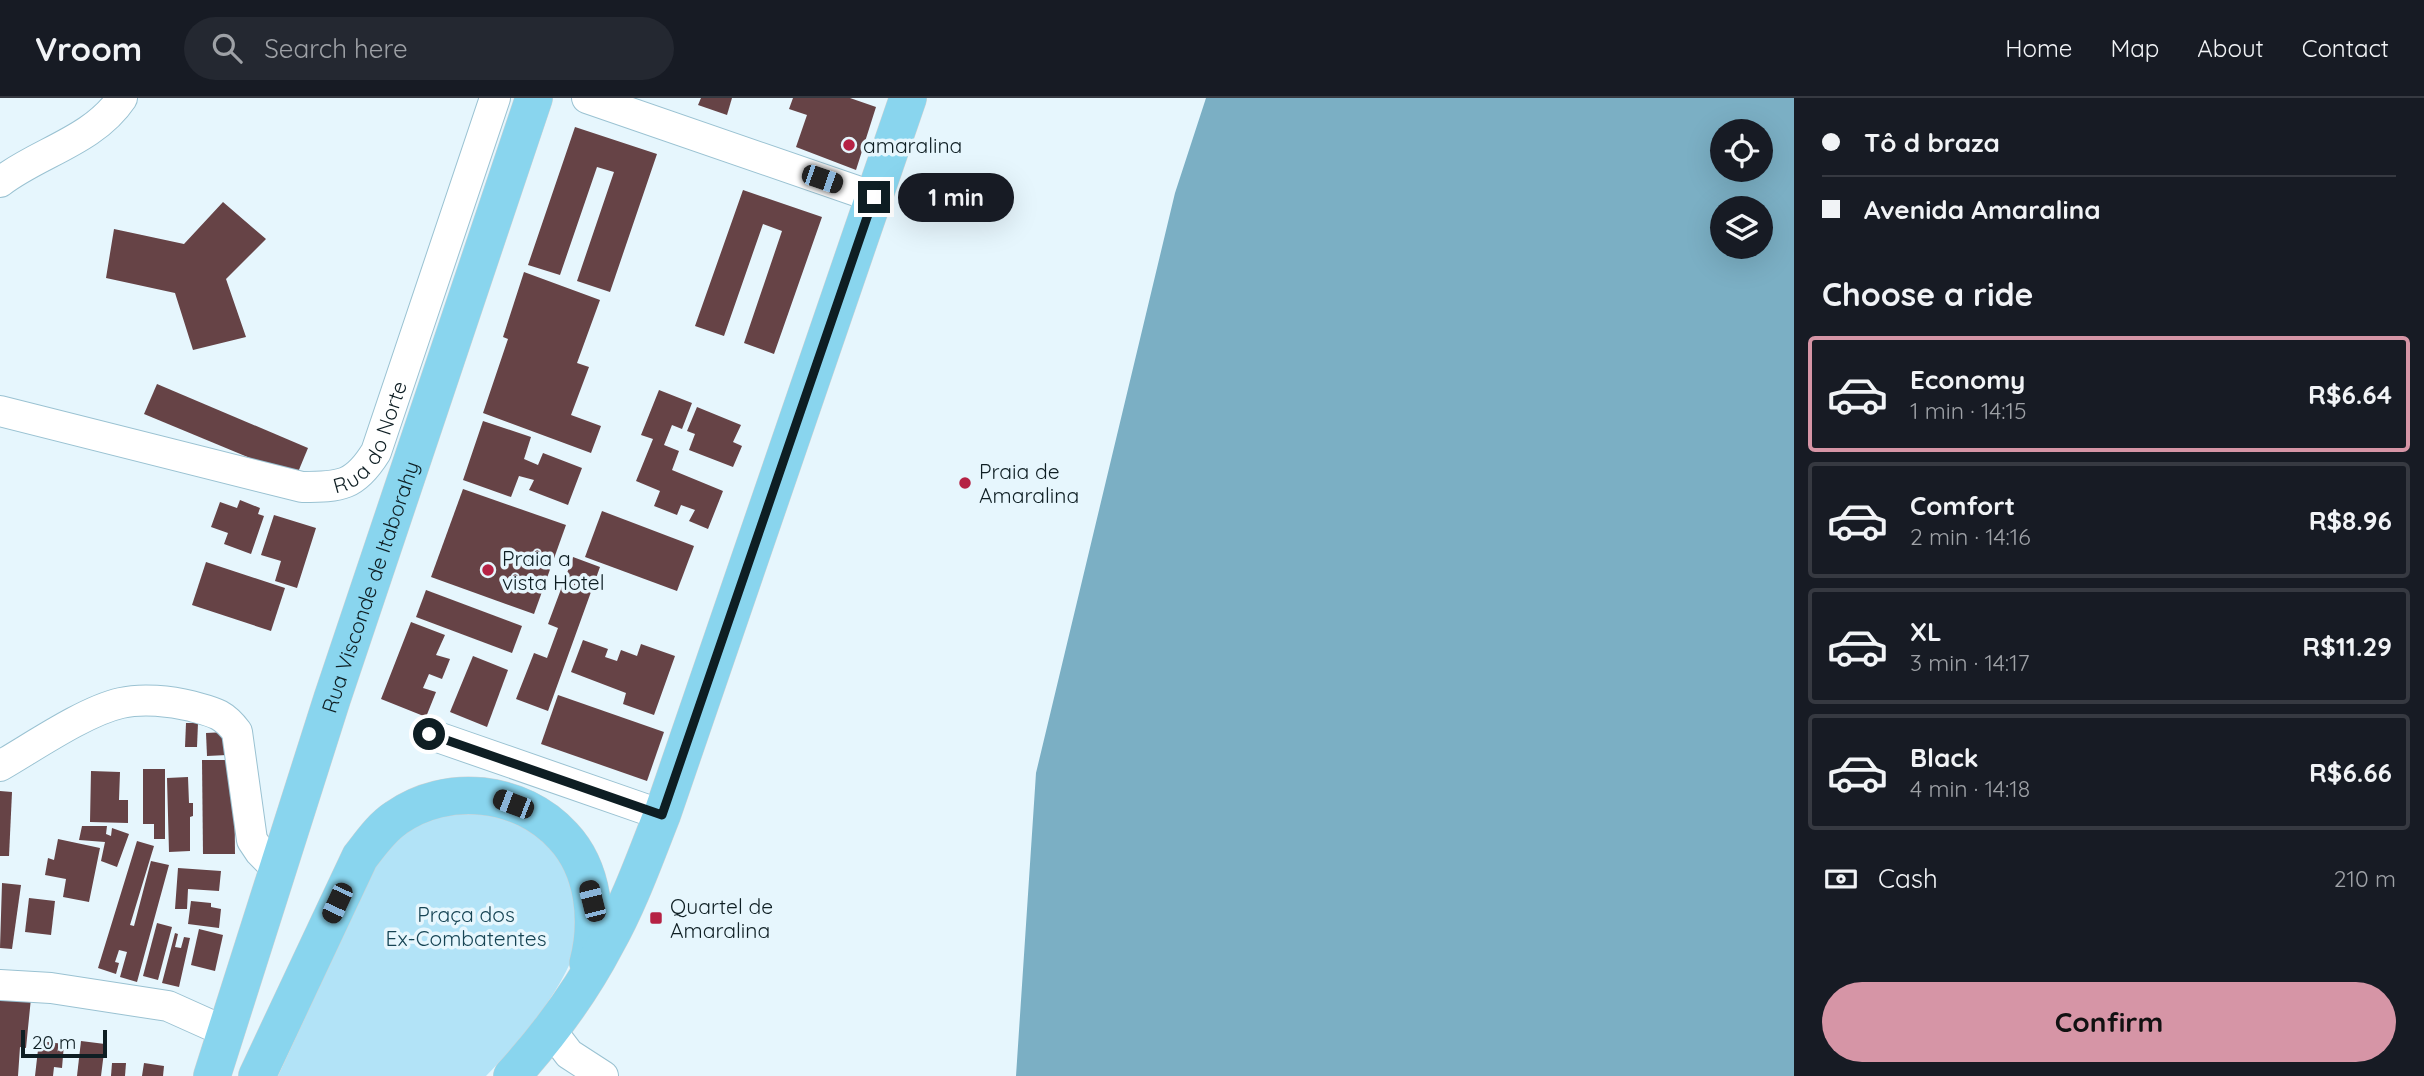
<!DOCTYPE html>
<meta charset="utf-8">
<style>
:root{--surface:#171b24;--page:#242831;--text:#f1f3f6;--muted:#9ea1a6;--line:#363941;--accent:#d695a6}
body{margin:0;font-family:Quicksand,sans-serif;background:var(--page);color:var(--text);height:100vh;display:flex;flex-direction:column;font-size:26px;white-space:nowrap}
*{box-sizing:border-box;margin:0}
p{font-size:23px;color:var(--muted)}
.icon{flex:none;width:38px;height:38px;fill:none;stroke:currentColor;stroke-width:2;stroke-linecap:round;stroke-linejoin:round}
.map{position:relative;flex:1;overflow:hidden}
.sheet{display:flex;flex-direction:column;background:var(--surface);width:630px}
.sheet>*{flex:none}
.banner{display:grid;align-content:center;height:154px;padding:0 28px;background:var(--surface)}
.fabs{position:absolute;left:1710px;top:21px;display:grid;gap:14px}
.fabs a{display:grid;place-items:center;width:63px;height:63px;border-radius:50%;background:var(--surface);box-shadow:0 7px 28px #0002;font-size:35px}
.scale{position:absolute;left:21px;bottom:18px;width:86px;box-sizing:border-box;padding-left:7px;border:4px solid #0e1e23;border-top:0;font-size:19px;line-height:24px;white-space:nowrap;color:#0e1e23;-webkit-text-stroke:5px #e6f6fd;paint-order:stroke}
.end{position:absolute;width:32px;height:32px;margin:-16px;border:9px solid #0e1e23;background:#fff;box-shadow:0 0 0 4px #fff}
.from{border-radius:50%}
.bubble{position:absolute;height:49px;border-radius:24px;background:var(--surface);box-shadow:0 7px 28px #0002;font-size:23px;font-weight:800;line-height:49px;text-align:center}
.car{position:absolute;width:21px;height:42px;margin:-21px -10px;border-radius:9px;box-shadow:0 0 5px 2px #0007;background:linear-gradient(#222 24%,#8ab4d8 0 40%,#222 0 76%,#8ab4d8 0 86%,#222 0)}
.banner b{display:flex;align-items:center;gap:24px;height:66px;font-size:26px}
.banner b+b{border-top:2px solid var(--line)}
.banner i{width:18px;height:18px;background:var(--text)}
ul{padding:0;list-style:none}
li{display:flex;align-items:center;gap:21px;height:116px;margin:0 14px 10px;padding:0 14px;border:4px solid var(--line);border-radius:7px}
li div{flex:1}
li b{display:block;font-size:26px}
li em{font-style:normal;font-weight:800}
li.active{border-color:var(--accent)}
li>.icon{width:63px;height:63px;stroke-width:1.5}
h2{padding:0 28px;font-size:32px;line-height:84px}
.pay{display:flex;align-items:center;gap:18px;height:77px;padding:0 28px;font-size:26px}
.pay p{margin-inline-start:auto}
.action{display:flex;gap:14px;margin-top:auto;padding:14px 28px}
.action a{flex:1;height:80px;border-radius:42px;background:var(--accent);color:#111;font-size:28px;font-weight:800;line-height:80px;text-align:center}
header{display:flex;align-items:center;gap:42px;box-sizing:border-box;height:98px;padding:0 35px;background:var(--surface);border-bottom:2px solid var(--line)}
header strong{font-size:33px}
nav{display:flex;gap:38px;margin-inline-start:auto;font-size:24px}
.search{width:490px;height:63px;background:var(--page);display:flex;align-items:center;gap:18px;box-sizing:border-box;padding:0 24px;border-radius:38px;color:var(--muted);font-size:26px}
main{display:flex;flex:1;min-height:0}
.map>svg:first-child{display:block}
.green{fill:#b2e3f7}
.water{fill:#7bafc4;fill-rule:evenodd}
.building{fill:#664346}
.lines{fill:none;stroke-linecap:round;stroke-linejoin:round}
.minor-casing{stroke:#9ac2d2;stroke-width:32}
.major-casing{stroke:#cfd2d3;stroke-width:38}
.minor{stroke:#fff;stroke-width:30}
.major{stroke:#89d5ee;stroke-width:37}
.route{stroke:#0e1e23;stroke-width:9}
.poi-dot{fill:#b52244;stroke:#e6f6fd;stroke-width:2.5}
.labels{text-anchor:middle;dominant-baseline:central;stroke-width:7;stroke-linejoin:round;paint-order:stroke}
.poi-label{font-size:21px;fill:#0e1e23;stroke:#e6f6fd;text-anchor:start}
.street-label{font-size:21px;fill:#0e1e23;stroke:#e6f6fd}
.park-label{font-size:21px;fill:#164454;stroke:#e6f6fd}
</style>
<header>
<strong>Vroom</strong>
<div class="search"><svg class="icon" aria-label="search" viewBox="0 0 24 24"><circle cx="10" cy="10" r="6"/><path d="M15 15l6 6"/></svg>Search here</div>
<nav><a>Home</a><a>Map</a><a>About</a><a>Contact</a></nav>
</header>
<main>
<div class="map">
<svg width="1794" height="978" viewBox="0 0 1794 978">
<rect width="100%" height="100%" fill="#e6f6fd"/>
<path class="green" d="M453 714C497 715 541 727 564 768 567 773 572 780 573 787 575 795 575 805 575 814 576 823 579 836 577 846 564 892 519 944 486 978H278L374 770 398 740 426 723Z"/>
<path class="water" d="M1206 0H1794V978H1016L1036 675 1175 95ZM1722 33H1760V72H1722ZM1722 110H1760V149H1722Z"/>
<g class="building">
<polygon points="701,0 732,0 727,17 698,7"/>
<polygon points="793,0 850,0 876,9 856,72 796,49 807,17 789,11"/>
<polygon points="575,29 657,56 610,194 577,183 614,74 597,69 560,177 528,167"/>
<polygon points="743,92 822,119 774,256 744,245 782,133 763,126 724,238 695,228"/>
<polygon points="223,104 266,141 226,181 246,239 193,252 175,195 106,180 114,131 184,146"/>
<polygon points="524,174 600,202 577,265 589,269 571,317 601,328 591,355 483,315 508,241 503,239"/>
<polygon points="157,286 308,350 296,379 144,316"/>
<polygon points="659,292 692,305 682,331 672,327 664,347 679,353 672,372 723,393 708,431 689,423 695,412 681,407 677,417 654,408 660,393 636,383 653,341 641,337"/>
<polygon points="697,309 741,327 733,344 742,348 733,369 689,352 695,336 687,333"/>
<polygon points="483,323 531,339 524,361 538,367 543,355 582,370 568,407 529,392 534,382 519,378 511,399 463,382"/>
<polygon points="463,391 566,427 534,516 431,479"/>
<polygon points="240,402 260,410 258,416 264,418 251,456 224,446 228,435 211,429 220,404 237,410"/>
<polygon points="602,413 694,448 677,493 585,459"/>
<polygon points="274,417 316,430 297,490 275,483 281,463 261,457"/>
<polygon points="573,459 600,469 548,613 516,601 534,555 547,560 558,530 548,526"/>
<polygon points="206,464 285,490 271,533 192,507"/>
<polygon points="426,492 522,528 512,555 416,519"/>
<polygon points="411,524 445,537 436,557 450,561 442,581 429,576 423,590 436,594 426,619 381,601"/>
<polygon points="583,542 608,551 605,559 617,563 621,552 637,558 641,546 675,558 654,617 623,606 626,595 571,574"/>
<polygon points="473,558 508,572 487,629 450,614"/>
<polygon points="558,597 664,634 647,683 541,646"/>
<polygon points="186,625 198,625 197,649 185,649"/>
<polygon points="226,634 227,657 207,658 206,635"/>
<polygon points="202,662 234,662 235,756 203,756"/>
<polygon points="143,671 165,671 165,741 154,741 154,726 143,726"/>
<polygon points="91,673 120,674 119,702 128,702 128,725 90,724"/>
<polygon points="188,679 189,705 193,705 193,718 190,719 190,753 169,754 167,680"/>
<polygon points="0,693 12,694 9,758 0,758"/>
<polygon points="82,728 107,728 106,736 111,738 112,730 129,736 117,769 101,763 105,744 79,742"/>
<polygon points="58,741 100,750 89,804 63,799 66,781 45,777 48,760 54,762"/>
<polygon points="137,743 154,748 130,827 134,828 151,763 169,767 137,884 120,879 127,854 119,852 115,864 119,865 116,876 98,870"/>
<polygon points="178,770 221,773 219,793 188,791 187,811 175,811"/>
<polygon points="2,785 21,787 12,851 0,850"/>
<polygon points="29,800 55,803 51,837 25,834"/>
<polygon points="191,803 211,805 211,809 221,811 219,830 188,826"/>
<polygon points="157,825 172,829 158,882 143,878"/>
<polygon points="199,831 223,837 215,873 191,867"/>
<polygon points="175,835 178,836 175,849 181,850 184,839 190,840 179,889 162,885"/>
<polygon points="0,897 31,900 26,950 20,949 18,978 0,978"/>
<polygon points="39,943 64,946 62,970 54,969 53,978 35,978"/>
<polygon points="81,943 105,946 101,978 77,978"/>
<polygon points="112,965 126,965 125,978 111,978"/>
<polygon points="144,965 164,968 163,978 142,978"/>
</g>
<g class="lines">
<g class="minor-casing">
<g id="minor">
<polyline points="587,0 874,99"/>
<path d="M0 84C39 54 93 43 122 0"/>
<path id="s1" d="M0 313 302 389C341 389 355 388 376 354L495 0"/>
<polyline points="429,636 662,717"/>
<path d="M0 668C33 649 85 613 121 605 142 600 171 603 191 608 213 614 223 615 237 634L252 742 260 754 277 771"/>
<polyline points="0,887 51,890 168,908 226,934"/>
<polyline points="550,931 569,956 603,978"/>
</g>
</g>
<g class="major-casing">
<g id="major">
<path id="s2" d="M212 978 332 601 534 0"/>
<path d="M257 978 360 759C371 745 381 730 396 720 447 684 521 692 563 738 594 771 599 823 588 865"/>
<path d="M512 978C548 938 581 894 606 846 629 805 645 760 662 717L908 0"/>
</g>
</g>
<use href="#minor" class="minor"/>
<use href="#major" class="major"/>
</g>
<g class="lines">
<polyline class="route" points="429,636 662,717 874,99"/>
</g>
<g class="poi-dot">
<circle cx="849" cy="47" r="7"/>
<circle cx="965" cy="385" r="7"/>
<circle cx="488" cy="472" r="7"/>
<rect x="649" y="813" width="14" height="14" rx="3.5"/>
</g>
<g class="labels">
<g class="poi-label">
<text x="863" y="47">amaralina</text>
<text x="979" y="373">Praia de<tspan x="979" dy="24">Amaralina</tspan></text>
<text x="502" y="460">Praia a<tspan x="502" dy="24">vista Hotel</tspan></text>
<text x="670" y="808">Quartel de<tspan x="670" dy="24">Amaralina</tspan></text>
</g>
<g class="street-label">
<text stroke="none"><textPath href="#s1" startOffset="408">Rua do Norte</textPath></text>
<text stroke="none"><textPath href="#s2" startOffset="514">Rua Visconde de Itaborahy</textPath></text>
</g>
<g class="park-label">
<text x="466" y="816">Praça dos<tspan x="466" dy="24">Ex-Combatentes</tspan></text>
</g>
</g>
</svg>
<div class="fabs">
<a><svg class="icon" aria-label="locate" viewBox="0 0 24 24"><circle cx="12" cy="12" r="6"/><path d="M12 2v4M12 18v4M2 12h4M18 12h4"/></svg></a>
<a><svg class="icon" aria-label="layers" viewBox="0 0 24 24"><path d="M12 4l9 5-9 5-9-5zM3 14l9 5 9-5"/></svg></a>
</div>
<div class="scale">20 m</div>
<i class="end from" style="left:429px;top:636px"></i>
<i class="end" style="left:874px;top:99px"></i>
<div class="bubble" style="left:898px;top:75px;width:116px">1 min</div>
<i class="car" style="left:822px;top:81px;rotate:109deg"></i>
<i class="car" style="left:513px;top:706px;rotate:291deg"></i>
<i class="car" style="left:592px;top:803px;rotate:346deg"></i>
<i class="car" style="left:337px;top:805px;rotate:205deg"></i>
</div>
<section class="sheet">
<div class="banner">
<b><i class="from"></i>Tô d braza</b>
<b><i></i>Avenida Amaralina</b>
</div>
<h2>Choose a ride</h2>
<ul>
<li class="active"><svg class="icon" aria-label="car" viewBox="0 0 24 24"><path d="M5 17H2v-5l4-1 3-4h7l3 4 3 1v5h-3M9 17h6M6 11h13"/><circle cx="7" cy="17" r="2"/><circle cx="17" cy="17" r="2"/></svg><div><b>Economy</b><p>1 min · 14:15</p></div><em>R$6.64</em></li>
<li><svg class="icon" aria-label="car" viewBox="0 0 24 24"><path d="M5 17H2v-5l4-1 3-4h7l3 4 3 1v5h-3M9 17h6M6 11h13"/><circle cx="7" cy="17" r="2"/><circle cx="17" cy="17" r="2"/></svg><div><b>Comfort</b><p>2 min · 14:16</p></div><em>R$8.96</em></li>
<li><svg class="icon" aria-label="car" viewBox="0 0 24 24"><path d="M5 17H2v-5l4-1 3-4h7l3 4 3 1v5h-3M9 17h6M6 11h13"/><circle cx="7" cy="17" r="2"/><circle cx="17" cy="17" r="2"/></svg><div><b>XL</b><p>3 min · 14:17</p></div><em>R$11.29</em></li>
<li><svg class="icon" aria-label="car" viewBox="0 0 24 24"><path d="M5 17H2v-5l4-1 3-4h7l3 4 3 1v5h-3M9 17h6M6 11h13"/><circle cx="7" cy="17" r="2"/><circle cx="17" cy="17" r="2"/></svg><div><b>Black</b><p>4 min · 14:18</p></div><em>R$6.66</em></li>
</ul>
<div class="pay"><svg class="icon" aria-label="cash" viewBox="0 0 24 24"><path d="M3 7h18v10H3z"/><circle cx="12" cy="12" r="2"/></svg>Cash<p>210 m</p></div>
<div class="action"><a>Confirm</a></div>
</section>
</main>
